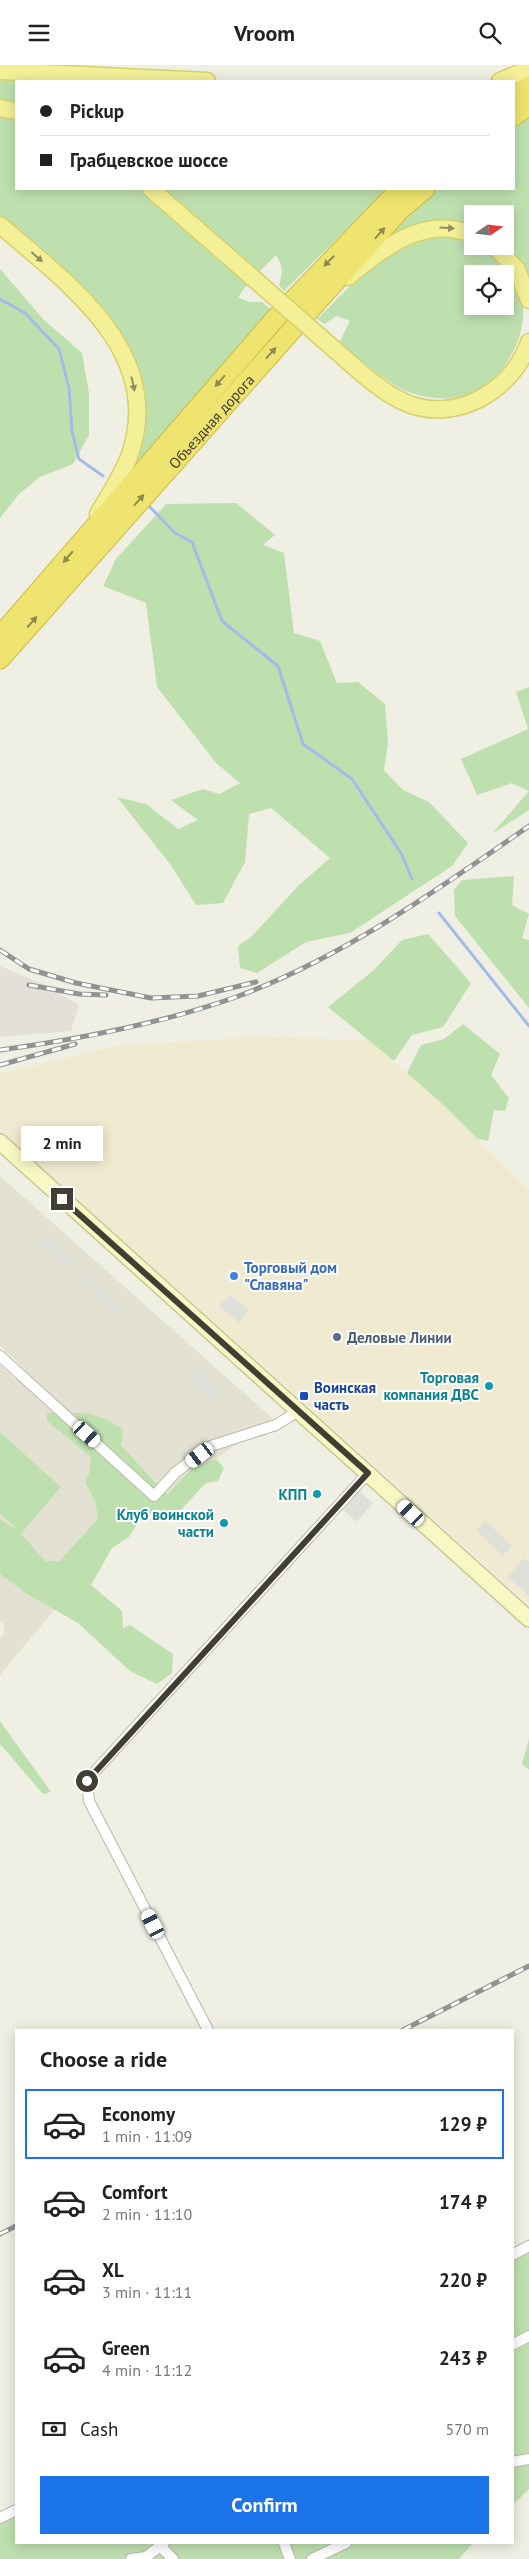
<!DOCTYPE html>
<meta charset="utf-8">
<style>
:root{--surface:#fff;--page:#f2f2f2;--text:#222;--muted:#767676;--line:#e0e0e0;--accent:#1a73e8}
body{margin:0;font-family:"PT Sans",sans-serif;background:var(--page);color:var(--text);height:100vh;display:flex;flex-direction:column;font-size:19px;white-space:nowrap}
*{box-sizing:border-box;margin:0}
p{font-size:16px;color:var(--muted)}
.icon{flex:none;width:28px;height:28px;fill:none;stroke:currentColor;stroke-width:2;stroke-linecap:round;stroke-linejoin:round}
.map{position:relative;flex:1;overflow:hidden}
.drawer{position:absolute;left:15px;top:1964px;width:499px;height:515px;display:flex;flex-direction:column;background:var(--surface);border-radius:0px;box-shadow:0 2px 12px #0003}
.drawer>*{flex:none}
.top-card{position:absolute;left:15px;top:15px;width:500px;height:110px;border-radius:0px;box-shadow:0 2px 12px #0003;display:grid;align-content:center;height:110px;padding:0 25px;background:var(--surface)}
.needle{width:32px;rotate:76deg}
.controls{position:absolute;left:464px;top:140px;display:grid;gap:10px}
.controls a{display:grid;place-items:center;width:50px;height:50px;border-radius:0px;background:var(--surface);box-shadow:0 2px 12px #0003;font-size:25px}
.end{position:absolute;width:22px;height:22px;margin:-11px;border:6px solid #413f34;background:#fff;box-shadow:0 0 0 2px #fff}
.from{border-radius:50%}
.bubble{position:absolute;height:35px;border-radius:0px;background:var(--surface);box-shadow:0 2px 12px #0003;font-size:16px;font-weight:800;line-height:35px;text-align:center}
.car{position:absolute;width:15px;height:30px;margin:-15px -8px;border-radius:6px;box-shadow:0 0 4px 1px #0007;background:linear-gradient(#fff 24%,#345 0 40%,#fff 0 76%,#345 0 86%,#fff 0)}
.top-card b{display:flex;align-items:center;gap:18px;height:48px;font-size:19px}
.top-card b+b{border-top:1px solid var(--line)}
.top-card i{width:12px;height:12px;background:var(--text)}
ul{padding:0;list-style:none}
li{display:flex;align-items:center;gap:15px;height:70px;margin:0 10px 8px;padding:0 15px;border:2px solid transparent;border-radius:0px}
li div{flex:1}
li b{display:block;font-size:19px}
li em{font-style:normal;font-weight:800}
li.active{border-color:var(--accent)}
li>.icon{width:45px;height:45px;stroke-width:1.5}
h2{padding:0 25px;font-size:22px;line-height:60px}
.pay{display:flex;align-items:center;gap:12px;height:55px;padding:0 25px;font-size:19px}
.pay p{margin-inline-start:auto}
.cta{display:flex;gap:10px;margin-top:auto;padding:10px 25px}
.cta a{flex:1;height:58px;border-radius:0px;background:var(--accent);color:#fff;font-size:20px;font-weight:800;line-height:58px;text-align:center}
header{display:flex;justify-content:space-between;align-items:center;height:65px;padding:0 25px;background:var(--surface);font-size:22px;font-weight:800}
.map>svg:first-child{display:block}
.residential{fill:#e3e2d2}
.commercial{fill:#f0ebd0}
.industrial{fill:#e2e0d8}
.green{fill:#bee0af;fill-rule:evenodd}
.parking{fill:#e0e0db}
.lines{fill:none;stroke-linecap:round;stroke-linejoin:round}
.stream{stroke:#a4bbe7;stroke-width:3}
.street-casing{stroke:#bab8a7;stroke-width:12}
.secondary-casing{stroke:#c8c895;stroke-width:18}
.primary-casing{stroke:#d6d16b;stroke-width:19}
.highway-casing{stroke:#ccbc41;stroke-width:21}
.street{stroke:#fff;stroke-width:10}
.secondary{stroke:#f8f8c4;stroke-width:15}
.primary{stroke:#f3f098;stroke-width:16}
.highway{stroke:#efe46f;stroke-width:19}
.rail-casing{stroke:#929292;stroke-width:5}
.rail{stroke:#fff;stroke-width:3;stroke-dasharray:9;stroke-linecap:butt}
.primary-bridge-casing{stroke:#d6d16b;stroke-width:19;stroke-linecap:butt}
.primary-bridge{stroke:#f3f098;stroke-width:16}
.oneway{fill:#918f61}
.oneway2{fill:#8f894f}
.route{stroke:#413f34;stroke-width:6}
.shop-dot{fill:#3f7fe0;stroke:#fff;stroke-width:2}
.service-dot{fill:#5c6f8a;stroke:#fff;stroke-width:2}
.culture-dot{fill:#0f9aa8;stroke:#fff;stroke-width:2}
.transit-dot{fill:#1a4fb4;stroke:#fff;stroke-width:2}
.labels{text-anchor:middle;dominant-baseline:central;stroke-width:4;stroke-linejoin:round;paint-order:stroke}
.street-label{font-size:15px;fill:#413f34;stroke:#fff}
.shop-label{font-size:15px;font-weight:bold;fill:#366cbe;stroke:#fff;text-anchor:start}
.service-label{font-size:15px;font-weight:bold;fill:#4e5e75;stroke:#fff;text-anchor:start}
.culture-label{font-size:15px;font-weight:bold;fill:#0d838f;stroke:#fff;text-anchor:end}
.transit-label{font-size:15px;font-weight:bold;fill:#164399;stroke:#fff;text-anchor:start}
</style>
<header><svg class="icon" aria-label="menu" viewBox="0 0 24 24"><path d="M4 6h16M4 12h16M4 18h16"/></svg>Vroom<svg class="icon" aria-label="search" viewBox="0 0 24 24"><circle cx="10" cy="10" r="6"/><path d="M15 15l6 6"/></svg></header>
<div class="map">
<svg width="529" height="2494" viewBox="0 0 529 2494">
<rect width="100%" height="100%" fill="#f0efe3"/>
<polygon class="residential" points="0,1111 272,1353 216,1394 193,1402 169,1429 151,1413 121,1380 91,1392 89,1408 85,1418 95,1436 98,1454 28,1529 55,1544 0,1610 0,1573 4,1569 4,1559 0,1557 0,1448 21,1469 61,1422 0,1367 0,1300 16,1315 25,1304 0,1281"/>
<polygon class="commercial" points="256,972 369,975 440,1037 529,1125 529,1539 0,1065 0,1009 115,981"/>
<polygon class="industrial" points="0,901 42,919 79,940 71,966 0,972"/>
<g class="green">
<polygon points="0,13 85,16 16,16 16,39 0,36"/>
<polygon points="0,51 16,53 16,124 142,124 247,220 238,232 249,237 262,237 272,245 138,403 141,340 88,230 0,152"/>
<path d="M529 51V210L505 181V149H472V159C440 150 415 157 388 174L384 170 436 124H514V63Z"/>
<path d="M162 124H388L284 226 279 220C283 207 283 202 276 190L259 207Z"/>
<path d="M440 169 472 175V181L489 183C505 199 520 218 523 242 526 272 505 311 478 325 461 335 440 335 422 331 391 325 364 296 339 278L350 256 337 251 324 259 317 254 365 206 406 179ZM472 209H505V241H472Z"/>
<polygon points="0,204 44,255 82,288 89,328 89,370 73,399 40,412 19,429 0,453"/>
<polygon points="236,438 275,470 263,480 284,488 294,568 320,576 337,618 358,617 385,639 388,678 384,705 403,725 429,737 468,778 452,801 350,868 306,877 257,908 240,903 238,881 252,871 298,821 330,793 271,743 249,749 245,797 223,838 196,840 170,799 117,732 146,739 178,764 198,755 171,735 203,724 219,729 240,718 216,698 157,622 146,538 103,521 116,494 166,439"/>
<polygon points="529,622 529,726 512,718 477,730 461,694 528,664 516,627"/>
<polygon points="529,726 529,745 492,769"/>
<polygon points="514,811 512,840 529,849 522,873 529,875 529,943 455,851 454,825 462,815"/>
<polygon points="428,869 471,918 443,962 412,970 394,996 328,942 374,905 402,875"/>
<polygon points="463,959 500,989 491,1010 509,1033 505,1046 494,1045 488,1076 478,1074 440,1037 407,1008 421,980 444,974"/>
<path d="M47 1348C78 1348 97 1345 123 1365L121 1380 151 1413 168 1429 193 1402 216 1394 224 1403 218 1416 206 1418 180 1446 152 1448 141 1453 129 1472 112 1483 91 1520 122 1546 123 1563 130 1560 173 1589 172 1608 157 1619 130 1606 78 1558 27 1529 0 1509V1454L18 1466 0 1448V1367L61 1422 21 1469 45 1496H59L98 1454 95 1436 85 1418 89 1408 91 1392 47 1356Z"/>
<polygon points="0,1656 51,1727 43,1729 0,1679"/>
<polygon points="529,1674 529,1705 522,1699"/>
<polygon points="529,2174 529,2424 513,2440 512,2183"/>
<polygon points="16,2441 16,2478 473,2478 459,2494 0,2494 0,2449"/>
</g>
<g class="parking">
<polygon points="44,1171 70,1194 65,1200 39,1177"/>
<polygon points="86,1209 124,1244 118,1251 80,1216"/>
<polygon points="230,1229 249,1246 239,1258 219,1241"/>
<polygon points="196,1303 220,1322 210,1334 187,1314"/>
<polygon points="359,1426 373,1438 357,1457 343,1445"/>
<polygon points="485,1455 512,1481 503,1491 476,1465"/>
<polygon points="524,1493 529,1497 529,1531 508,1512"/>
</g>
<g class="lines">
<g class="stream">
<polyline points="0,234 25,248 59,284 69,323 72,366 79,394 103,411"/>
<polyline points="148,440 175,468 192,477 222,556 278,601 303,679 352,714 401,788 412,814"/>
<polyline points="439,848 529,961"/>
</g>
<g class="street-casing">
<g id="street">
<polyline points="0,1291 154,1431 176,1407 211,1381 276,1360 298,1346"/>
<polyline points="208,1965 89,1736 87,1715 368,1408"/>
<polyline points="512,2190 529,2181"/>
<polyline points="512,2280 529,2271"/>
<polyline points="512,2397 529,2394"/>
<polyline points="0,2453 16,2445"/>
<polyline points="284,2478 290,2494"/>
<polyline points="160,2481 173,2494"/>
<polyline points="131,2494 146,2492 164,2478"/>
<polyline points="312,2494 346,2478"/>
</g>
</g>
<g class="secondary-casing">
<polyline id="secondary" points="0,1077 529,1554"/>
</g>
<g class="primary-casing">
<g id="primary">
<polyline points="0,6 207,16"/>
<polyline points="500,16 529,4"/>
<polyline points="0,43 16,46"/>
<polyline points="151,124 253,213"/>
<path d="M0 160C68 219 167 288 129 392 121 412 109 431 98 449"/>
<polyline points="495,181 517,205 529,235"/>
<path d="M348 212C384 183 423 150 472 169"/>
<path d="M334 284C356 303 378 325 404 337 454 360 513 326 529 277"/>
</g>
</g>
<g class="highway-casing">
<g id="highway">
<polyline points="514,32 529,21"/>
<polyline points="514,51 529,40"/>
<polyline points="0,571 274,255 400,124"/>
<path id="s1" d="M0 594 317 237 401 144 425 124"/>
</g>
</g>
<use href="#street" class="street"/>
<use href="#secondary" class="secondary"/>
<use href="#primary" class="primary"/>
<use href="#highway" class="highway"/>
<g class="rail-casing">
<g id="rail">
<polyline points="0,885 29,904 76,918 151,933 198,931 256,917"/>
<polyline points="29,920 79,929 106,930"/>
<path d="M0 985C80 974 160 959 236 932 342 893 437 825 529 761"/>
<polyline points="0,1000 75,979"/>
<polyline points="403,1965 529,1901"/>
<polyline points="0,2169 16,2161"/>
</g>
</g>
<use href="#rail" class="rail"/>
<g class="primary-bridge-casing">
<polyline id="primary-bridge" points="253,213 334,284"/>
</g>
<use href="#primary-bridge" class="primary-bridge"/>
</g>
<defs><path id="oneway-solid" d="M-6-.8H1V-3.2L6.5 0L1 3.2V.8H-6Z" transform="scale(1.25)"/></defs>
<g class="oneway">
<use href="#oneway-solid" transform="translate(447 163) rotate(4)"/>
<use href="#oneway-solid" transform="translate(37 192) rotate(41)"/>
<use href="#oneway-solid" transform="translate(133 319) rotate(78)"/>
</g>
<g class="oneway2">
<use href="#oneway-solid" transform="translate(380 168) rotate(-48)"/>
<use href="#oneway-solid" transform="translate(329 196) rotate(134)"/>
<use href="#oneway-solid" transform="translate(271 288) rotate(-48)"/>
<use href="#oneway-solid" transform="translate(220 316) rotate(131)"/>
<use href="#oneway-solid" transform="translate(139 435) rotate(-48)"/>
<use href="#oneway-solid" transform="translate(68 492) rotate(130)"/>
<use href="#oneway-solid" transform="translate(32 557) rotate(-49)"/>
</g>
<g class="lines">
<polyline class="route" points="62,1134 368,1408 87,1716"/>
</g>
<circle class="shop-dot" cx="234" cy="1211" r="5"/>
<circle class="service-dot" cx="337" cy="1272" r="5"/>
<g class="culture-dot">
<circle cx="489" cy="1321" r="5"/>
<circle cx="317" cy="1429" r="5"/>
<circle cx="224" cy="1458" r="5"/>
</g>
<rect class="transit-dot" x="299" y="1326" width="10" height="10" rx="2.5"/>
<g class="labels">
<g class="street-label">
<text stroke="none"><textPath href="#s1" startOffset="318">Объездная дорога</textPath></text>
</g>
<g class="shop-label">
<text x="244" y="1202">Торговый дом<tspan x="244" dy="17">"Славяна"</tspan></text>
</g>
<g class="service-label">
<text x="347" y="1272">Деловые Линии</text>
</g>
<g class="culture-label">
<text x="479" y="1312">Торговая<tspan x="479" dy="17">компания ДВС</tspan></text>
<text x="307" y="1429">КПП</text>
<text x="214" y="1449">Клуб воинской<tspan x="214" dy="17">части</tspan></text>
</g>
<g class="transit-label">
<text x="314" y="1322">Воинская<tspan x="314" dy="17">часть</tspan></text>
</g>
</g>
</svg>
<div class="controls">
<a><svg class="needle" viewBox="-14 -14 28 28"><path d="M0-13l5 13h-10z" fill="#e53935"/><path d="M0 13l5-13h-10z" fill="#767676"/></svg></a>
<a><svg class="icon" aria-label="locate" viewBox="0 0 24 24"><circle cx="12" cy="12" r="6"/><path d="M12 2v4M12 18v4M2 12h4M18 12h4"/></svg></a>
</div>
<i class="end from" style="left:87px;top:1716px"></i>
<i class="end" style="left:62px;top:1134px"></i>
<div class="bubble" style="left:21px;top:1061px;width:82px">2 min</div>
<i class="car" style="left:87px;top:1369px;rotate:132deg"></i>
<i class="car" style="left:200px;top:1390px;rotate:233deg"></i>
<i class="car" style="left:411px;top:1448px;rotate:313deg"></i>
<i class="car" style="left:153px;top:1859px;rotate:333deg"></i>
<div class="top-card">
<b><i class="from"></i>Pickup</b>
<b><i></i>Грабцевское шоссе</b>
</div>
<section class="drawer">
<h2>Choose a ride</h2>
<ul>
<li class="active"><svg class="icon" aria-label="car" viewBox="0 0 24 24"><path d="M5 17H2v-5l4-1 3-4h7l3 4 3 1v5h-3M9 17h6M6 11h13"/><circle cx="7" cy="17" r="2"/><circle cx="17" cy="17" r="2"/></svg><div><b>Economy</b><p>1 min · 11:09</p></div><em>129 ₽</em></li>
<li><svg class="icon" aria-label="car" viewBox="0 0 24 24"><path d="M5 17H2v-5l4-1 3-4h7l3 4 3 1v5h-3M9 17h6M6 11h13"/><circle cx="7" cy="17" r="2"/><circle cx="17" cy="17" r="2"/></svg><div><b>Comfort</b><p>2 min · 11:10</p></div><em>174 ₽</em></li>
<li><svg class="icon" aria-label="car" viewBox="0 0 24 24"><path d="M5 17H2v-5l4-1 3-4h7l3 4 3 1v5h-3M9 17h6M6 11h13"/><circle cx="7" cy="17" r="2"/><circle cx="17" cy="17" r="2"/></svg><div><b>XL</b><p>3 min · 11:11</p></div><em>220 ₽</em></li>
<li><svg class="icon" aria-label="car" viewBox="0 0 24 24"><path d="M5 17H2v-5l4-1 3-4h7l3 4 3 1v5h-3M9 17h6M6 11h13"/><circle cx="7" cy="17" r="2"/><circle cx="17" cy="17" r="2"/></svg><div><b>Green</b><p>4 min · 11:12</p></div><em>243 ₽</em></li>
</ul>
<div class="pay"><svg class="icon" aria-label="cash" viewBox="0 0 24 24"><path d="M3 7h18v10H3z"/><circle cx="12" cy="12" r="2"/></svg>Cash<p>570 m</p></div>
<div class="cta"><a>Confirm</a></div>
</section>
</div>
